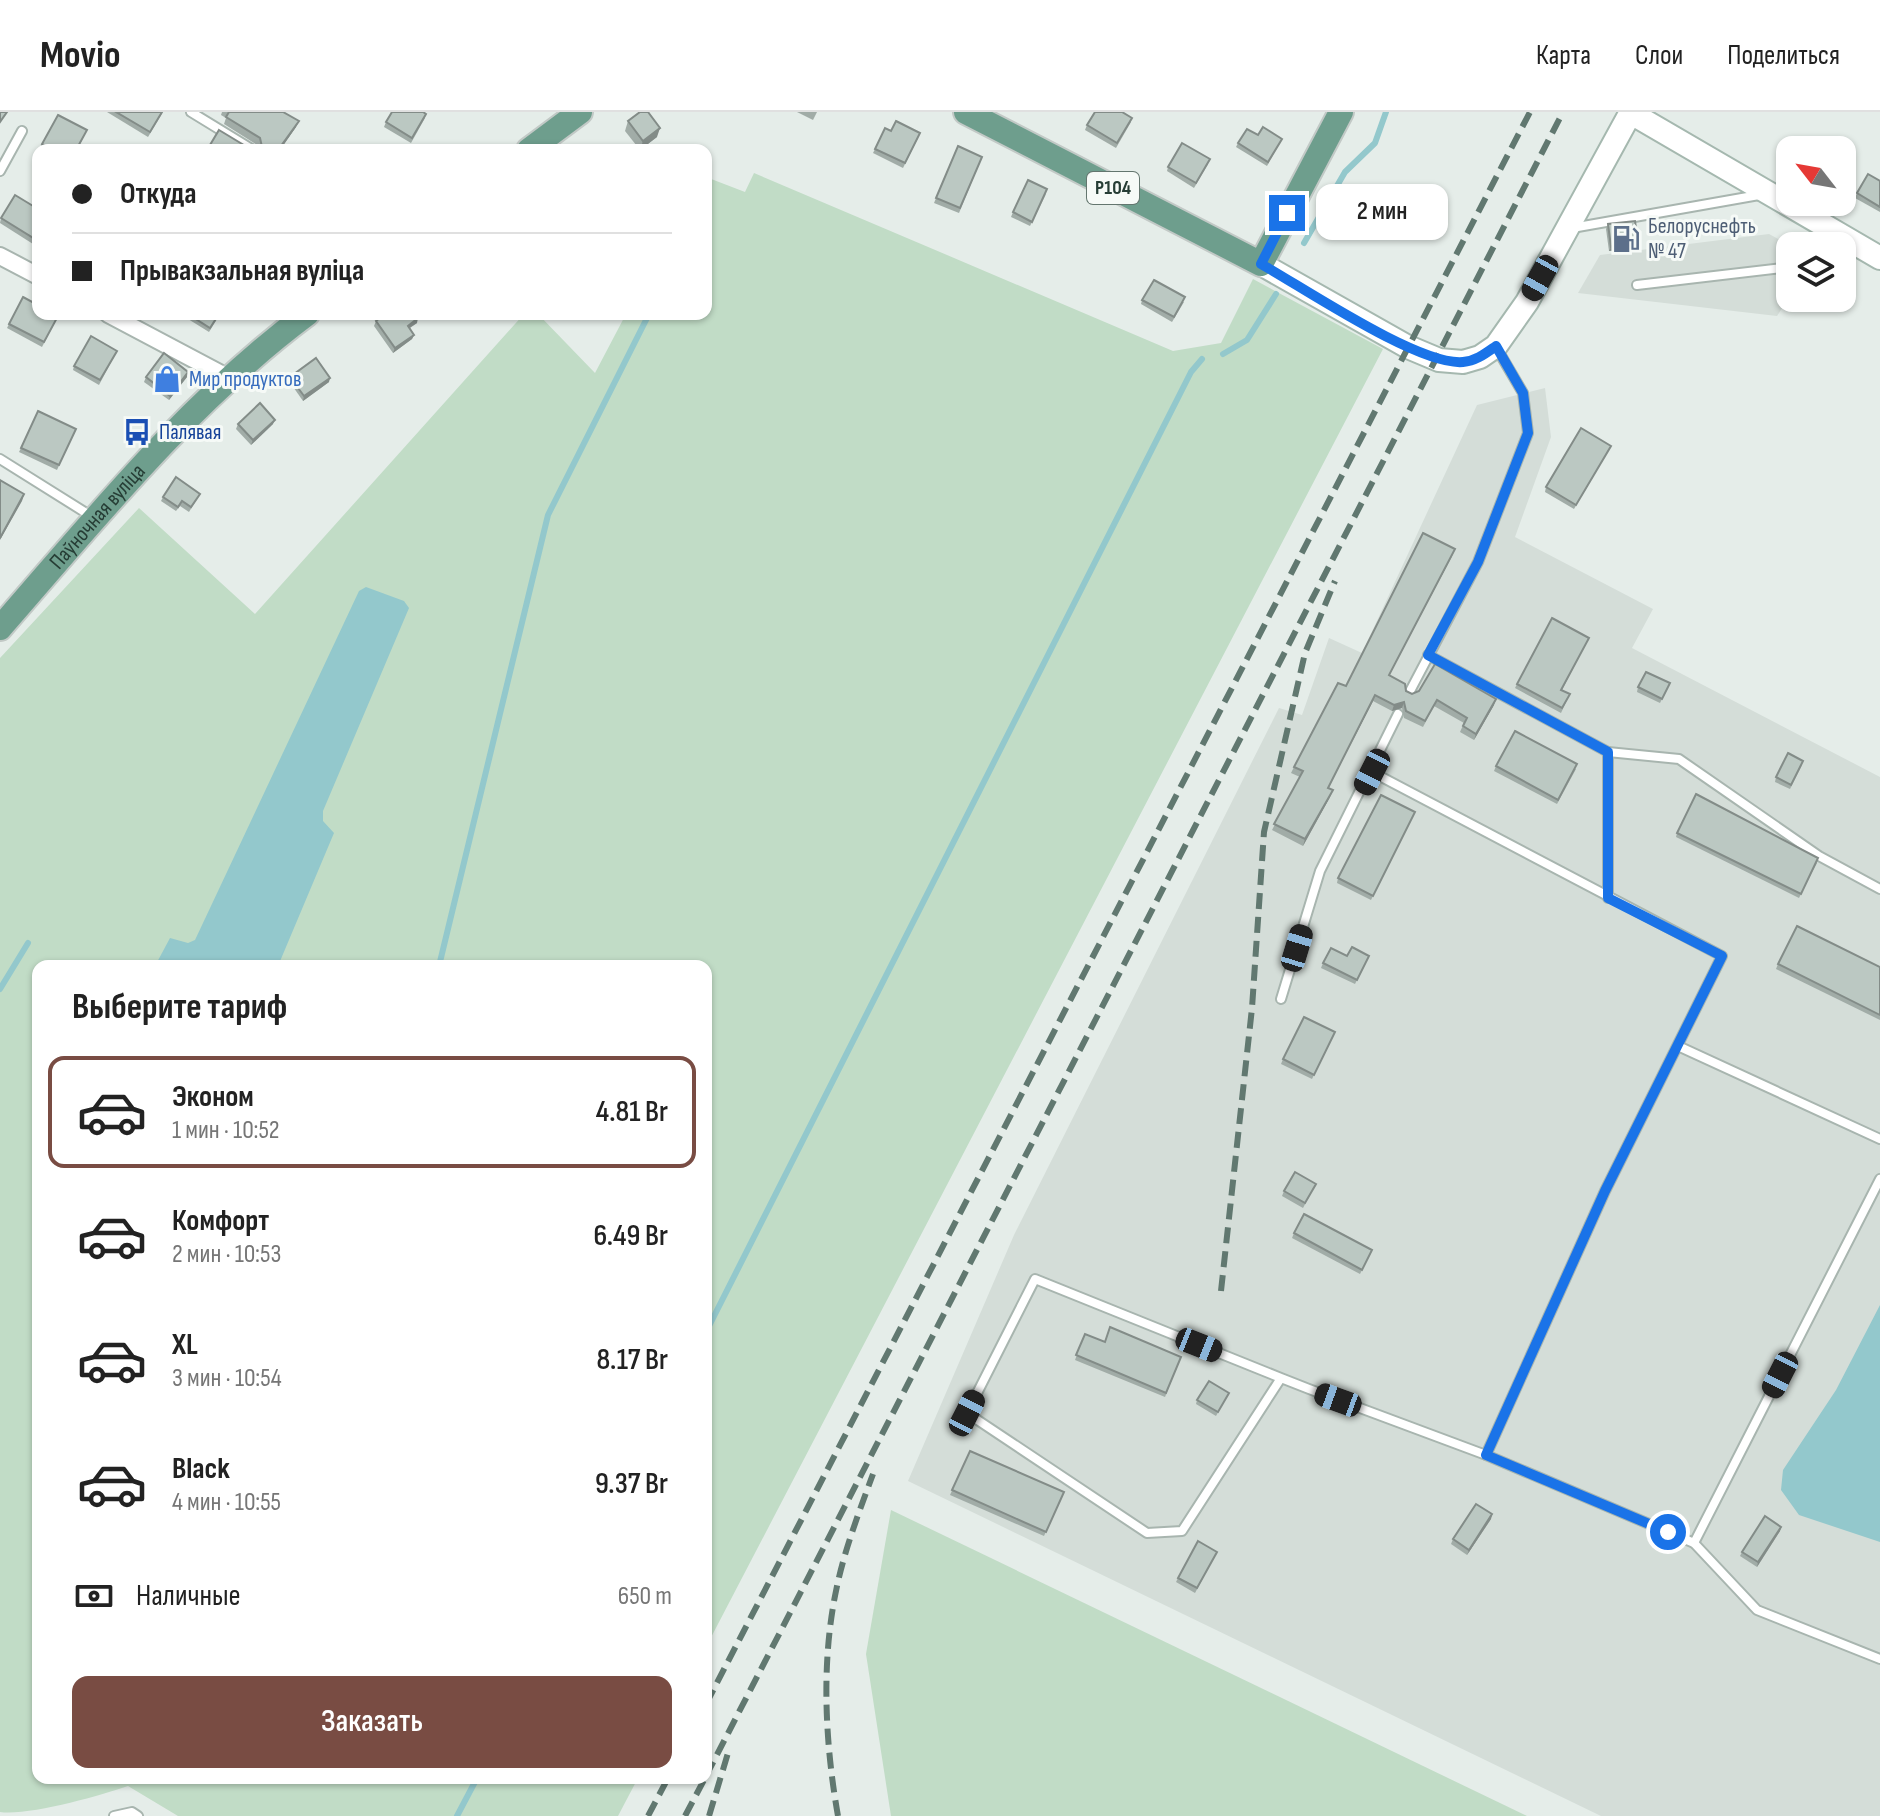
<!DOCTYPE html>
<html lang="ru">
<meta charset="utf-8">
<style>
:root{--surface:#fff;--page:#f6f6f6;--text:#222;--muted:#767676;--line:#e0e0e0;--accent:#794c43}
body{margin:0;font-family:"Sofia Sans Condensed",sans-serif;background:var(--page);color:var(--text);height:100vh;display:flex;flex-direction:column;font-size:30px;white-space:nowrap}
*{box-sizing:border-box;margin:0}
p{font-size:26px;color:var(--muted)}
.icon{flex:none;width:44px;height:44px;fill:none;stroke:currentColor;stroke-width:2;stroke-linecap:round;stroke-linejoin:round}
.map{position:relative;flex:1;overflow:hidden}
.drawer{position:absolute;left:32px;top:848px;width:680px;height:824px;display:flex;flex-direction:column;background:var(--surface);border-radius:16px;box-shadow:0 2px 6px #0004}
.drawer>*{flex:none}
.top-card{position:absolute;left:32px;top:32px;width:680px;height:176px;border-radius:16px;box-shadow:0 2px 6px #0004;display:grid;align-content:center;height:176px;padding:0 40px;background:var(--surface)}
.needle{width:52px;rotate:301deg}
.buttons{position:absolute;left:1776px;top:24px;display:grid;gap:16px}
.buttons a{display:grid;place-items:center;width:80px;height:80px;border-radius:16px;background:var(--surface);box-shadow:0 2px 6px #0004;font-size:40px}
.end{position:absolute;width:36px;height:36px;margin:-18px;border:10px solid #1a73e8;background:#fff;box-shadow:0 0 0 4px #fff}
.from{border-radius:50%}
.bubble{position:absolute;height:56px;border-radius:16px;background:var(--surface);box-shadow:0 2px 6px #0004;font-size:26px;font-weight:600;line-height:56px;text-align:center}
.car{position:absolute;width:24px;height:48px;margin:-24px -12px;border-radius:10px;box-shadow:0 0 6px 2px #0007;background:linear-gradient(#222 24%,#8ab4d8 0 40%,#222 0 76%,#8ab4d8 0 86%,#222 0)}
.top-card b{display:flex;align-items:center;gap:28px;height:76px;font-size:30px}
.top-card b+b{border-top:2px solid var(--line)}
.top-card i{width:20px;height:20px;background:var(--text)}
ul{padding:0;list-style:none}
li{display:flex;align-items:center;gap:24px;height:112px;margin:0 16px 12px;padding:0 24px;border:4px solid transparent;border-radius:16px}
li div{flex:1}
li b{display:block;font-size:30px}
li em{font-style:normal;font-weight:600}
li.on{border-color:var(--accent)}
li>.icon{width:72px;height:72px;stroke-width:1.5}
h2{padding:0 40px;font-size:36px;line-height:96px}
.pay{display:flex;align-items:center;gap:20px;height:88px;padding:0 40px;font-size:30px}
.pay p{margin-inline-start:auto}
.primary-button{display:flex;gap:16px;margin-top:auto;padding:16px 40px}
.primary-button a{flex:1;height:92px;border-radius:16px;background:var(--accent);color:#fff;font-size:32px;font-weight:600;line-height:92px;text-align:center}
header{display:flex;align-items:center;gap:48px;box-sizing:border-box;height:112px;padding:0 40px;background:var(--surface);border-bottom:2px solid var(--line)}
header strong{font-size:38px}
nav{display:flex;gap:44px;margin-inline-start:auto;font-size:28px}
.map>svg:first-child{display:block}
.built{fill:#d4ddd8}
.green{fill:#c1dcc6}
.water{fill:#93c8cc}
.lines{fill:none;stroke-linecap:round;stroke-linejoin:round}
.stream{stroke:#93c8cc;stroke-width:6}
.lane-casing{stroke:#a8b5af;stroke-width:12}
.street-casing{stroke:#a8b5af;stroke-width:20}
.secondary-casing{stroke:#a5b8af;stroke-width:26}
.primary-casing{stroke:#c2c9c6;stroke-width:28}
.lane{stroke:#fff;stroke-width:8}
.street{stroke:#fff;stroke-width:16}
.secondary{stroke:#fff;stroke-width:22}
.primary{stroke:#6e9e8d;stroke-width:24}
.rail{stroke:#617870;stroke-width:6;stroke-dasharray:16 8;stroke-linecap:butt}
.wall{fill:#a1aca7}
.shaded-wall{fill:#838c88}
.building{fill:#bbc8c2;stroke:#838c88;stroke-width:2}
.route{stroke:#1a73e8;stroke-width:10}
.labels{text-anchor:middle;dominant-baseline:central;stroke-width:6;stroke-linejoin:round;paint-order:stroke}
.shield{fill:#f6faf7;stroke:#64766f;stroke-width:2}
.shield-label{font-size:20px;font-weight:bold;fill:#263d35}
.service-label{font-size:22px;fill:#4e5e75;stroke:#f6faf7;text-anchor:start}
.shop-label{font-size:22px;fill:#366cbe;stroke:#f6faf7;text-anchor:start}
.transit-label{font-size:22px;fill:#164399;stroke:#f6faf7;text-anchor:start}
.street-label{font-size:22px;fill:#263d35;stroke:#f6faf7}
</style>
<header>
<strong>Movio</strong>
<nav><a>Карта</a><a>Слои</a><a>Поделиться</a></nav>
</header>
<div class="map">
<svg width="1880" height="1704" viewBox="0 0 1880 1704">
<rect width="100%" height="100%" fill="#e5ede9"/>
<g class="built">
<polygon points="1769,122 1791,134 1790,184 1777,204 1578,181 1600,143"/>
<polygon points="1545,276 1551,325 1515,425 1653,497 1632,536 1880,665 1880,1704 1601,1704 908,1369 1014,1123 1279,596 1302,603 1329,526 1362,541 1477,293"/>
</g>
<g class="green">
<path d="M754 61 1173 239 1221 231 1253 167 1383 237 706 1535V854H38V1666H638L618 1704H178L128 1674C99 1684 28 1704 0 1700V546L139 396 255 502 524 202H538L595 261 626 202H706V65L745 80Z"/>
<polygon points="891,1398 1527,1704 891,1704 866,1542"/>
</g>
<g class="water">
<polygon points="366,475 404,489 409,496 323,699 323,709 334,721 278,854 155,854 170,826 188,831 195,828 359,479"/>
<polygon points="1880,1193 1880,1430 1799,1403 1781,1378 1783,1358 1836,1278"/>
</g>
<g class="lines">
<g class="stream">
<polyline points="1304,131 1345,60 1375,31 1386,0"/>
<polyline points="1223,242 1247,228 1276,182"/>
<polyline points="439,854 548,403 649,202"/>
<polyline points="0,877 28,831"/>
<polyline points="706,1220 1191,260 1202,247"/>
<polyline points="457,1704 477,1666"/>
</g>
<g class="lane-casing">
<g id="lane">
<polyline points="191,0 253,38"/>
<polyline points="0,59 22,19"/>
<polyline points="1572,116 1759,83"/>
<polyline points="1814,134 1828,116"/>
<polyline points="1637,173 1790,155"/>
<polyline points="0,347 91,404"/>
<polyline points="1428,543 1608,640 1608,786"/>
<polyline points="1409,581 1478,450 1528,321 1523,281 1496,235"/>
<polyline points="1608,640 1679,647 1819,744 1880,777"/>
<polyline points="1281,887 1320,759 1398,602"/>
<polyline points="1678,934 1880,1027"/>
<polyline points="1281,1266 1182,1419 1147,1421 967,1301 1035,1167 1281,1266 1309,1277 1486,1343 1605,1079 1722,844 1372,660"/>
<polyline points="1486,1343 1694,1431 1880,1067"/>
<polyline points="1694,1431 1757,1498 1880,1547"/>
<polyline points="114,1704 132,1700 138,1704"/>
</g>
</g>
<g class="street-casing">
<g id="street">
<polyline points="0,144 38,164"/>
<polyline points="108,202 227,265"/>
</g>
</g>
<g class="secondary-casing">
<g id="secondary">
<polyline points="1631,1 1880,146"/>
<polyline points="1261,152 1408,235 1439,248 1463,250 1480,245 1496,234 1527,190 1631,0"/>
</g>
</g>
<g class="primary-casing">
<g id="primary">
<polyline points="966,0 1261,152 1341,0"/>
<polyline points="529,38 580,0"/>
<path id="s1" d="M0 516C96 406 189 290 307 202"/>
</g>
</g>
<use href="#lane" class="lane"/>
<use href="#street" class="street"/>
<use href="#secondary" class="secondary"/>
<use href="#primary" class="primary"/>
<g class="rail">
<polyline points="1221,1179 1252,896 1264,720 1305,541 1335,469"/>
<polyline points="706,1592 1530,0"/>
<polyline points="706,1664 1563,0"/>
<polyline points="648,1704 668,1666"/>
<polyline points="685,1704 705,1666"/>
<polyline points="709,1704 728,1641"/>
<path d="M838 1704C825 1631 821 1551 836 1479 844 1439 859 1400 873 1362"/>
</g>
</g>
<g class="wall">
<polygon points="107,0 163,0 148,25"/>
<polygon points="222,0 283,0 296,15 280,38 252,38 258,36 257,33 224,12 226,6 221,3"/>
<polygon points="797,0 817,0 813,8"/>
<polygon points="425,6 411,31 384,15 386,10"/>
<polygon points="628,9 657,25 640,38 625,19"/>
<polygon points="1131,10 1116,36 1085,18 1087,13"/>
<polygon points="87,18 77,38 43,38 40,37 42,32"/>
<polygon points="891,19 918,26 903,56 873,41 875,37"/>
<polygon points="1258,23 1282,27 1267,54 1236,35 1238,31"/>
<polygon points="958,34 982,45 959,101 934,91"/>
<polygon points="1208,52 1194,76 1167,59 1168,55"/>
<polygon points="1880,69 1880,100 1855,86 1857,81"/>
<polygon points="1046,82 1030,114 1011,105 1013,100"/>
<polygon points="1,106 38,124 33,132 0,111"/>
<polygon points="1608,112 1636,136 1609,139 1606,117"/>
<polygon points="1142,188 1184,190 1172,210 1141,192"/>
<polygon points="180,202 220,202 209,220"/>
<polygon points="56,208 42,235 7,216 9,212"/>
<polygon points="376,209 417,211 410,216 414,223 412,227 393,241 374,214"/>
<polygon points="117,239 99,273 73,258 74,254"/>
<polygon points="146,265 187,265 169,288 144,270"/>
<polygon points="290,265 329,270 303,289 289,269"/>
<polygon points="238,312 273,312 251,333 236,317"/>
<polygon points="76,317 57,358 19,340 21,336"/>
<polygon points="1611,334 1574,397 1545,380 1546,375"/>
<polygon points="200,382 189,400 180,394 176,399 161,389 163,385"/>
<polygon points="1452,444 1389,563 1406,579 1412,582 1494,593 1474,628 1460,620 1464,611 1434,594 1423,615 1404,606 1402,596 1392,599 1373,589 1328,676 1330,685 1303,734 1272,718 1300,665 1291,661 1294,655 1346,574"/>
<polygon points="1589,526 1562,578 1570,582 1561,601 1515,576 1517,572"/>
<polygon points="1670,571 1660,591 1637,580 1638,575"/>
<polygon points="1802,653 1790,677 1775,670 1776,665"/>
<polygon points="1496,654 1576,657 1557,692 1494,659"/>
<polygon points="1415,700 1371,788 1337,771 1338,766"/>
<polygon points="1677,721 1817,751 1799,786 1676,725"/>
<polygon points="1347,844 1367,848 1355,872 1321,856 1323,851"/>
<polygon points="1778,852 1880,855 1880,908 1776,857"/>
<polygon points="1335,920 1312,967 1281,952 1283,947"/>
<polygon points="1316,1072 1303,1096 1282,1084 1284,1079"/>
<polygon points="1294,1121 1372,1138 1360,1162 1292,1126"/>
<polygon points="1085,1222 1105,1230 1181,1245 1165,1285 1075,1248"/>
<polygon points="1229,1281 1216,1304 1196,1292 1197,1288"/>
<polygon points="970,1339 1064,1380 1044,1424 950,1383"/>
<polygon points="1492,1402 1491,1407 1467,1443 1451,1432 1453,1427"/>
<polygon points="1781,1415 1780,1419 1757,1455 1740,1444 1742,1440"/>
<polygon points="1215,1444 1195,1481 1176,1470 1178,1466"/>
</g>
<g class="shaded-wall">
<polygon points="299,9 296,15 280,38 278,38"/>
<polygon points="660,16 657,25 640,38 643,29"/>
<polygon points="1638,131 1636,136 1609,139 1611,135"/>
<polygon points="418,206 417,211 406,218 408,214"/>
<polygon points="414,223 412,227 393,241 395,236"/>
<polygon points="188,260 187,265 169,288 170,284"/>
<polygon points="330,266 329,270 303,289 304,284"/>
<polygon points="275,308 273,312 251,333 253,328"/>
<polygon points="24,382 22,389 0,428 0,426"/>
<polygon points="1455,437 1452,444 1386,569 1389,563"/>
<polygon points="1375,583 1373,589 1325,682 1328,676"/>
<polygon points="1496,587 1494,593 1474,628 1476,622"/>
<polygon points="1404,590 1402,596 1392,599 1394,593"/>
<polygon points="1333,678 1330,685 1303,734 1305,727"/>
<polygon points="1492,1402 1491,1407 1467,1443 1469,1438"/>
<polygon points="1781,1415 1780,1419 1757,1455 1758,1450"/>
</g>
<g class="building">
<polygon points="0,0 7,0 0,10"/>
<polygon points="116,0 162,0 150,20"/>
<polygon points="229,0 283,0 299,9 278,38 252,38 262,35 260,26 226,5"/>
<polygon points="392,0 423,0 426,2 412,26 386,10"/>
<polygon points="640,0 648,0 660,16 643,29 628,9"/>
<polygon points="1095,0 1122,0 1132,6 1117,31 1087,13"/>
<polygon points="58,3 87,18 76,38 53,38 42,32"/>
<polygon points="896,9 920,21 905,51 875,37 885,16 891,19"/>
<polygon points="1263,15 1282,27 1268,50 1238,31 1247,17 1258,23"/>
<polygon points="219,18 252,38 207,38"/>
<polygon points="1182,31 1210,47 1196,71 1168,55"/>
<polygon points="354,34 360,38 351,38"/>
<polygon points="958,34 982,45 960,96 936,86"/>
<polygon points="1868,62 1880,69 1880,95 1857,81"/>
<polygon points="1028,68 1047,77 1032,110 1013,100"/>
<polygon points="15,83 38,97 38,122 35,127 1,106"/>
<polygon points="1635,109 1638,131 1611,135 1608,112"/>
<polygon points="1154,168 1185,185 1174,205 1142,188"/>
<polygon points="23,185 38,193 38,202 54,202 58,204 44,230 9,212"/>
<polygon points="188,202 219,202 210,216"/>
<polygon points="385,202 415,202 418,206 408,214 414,223 395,236 376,209"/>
<polygon points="91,224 117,239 100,268 74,254"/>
<polygon points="164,241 188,260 170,284 146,265"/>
<polygon points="316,246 330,266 304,284 290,265"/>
<polygon points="260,291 275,308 253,328 238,312"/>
<polygon points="38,299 76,317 59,353 21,336"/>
<polygon points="1581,316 1611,334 1576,393 1546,375"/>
<polygon points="176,365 200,382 191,395 182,389 178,395 163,385"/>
<polygon points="0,368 24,382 0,426"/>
<polygon points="1423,421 1455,437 1389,563 1405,572 1406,579 1412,582 1419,579 1435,552 1496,587 1476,622 1463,614 1467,606 1437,588 1425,609 1406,599 1404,590 1394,593 1375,583 1328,676 1333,678 1305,727 1274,712 1303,659 1294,655 1338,571 1346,574"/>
<polygon points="1552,506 1589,526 1561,578 1570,582 1562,596 1517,572"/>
<polygon points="1646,560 1670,571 1662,587 1638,575"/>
<polygon points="1515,619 1577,652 1558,688 1496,654"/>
<polygon points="1788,641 1803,649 1791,673 1776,665"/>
<polygon points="1696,682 1818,746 1801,782 1677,721"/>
<polygon points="1381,683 1415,700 1373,784 1338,766"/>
<polygon points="1797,814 1880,855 1880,903 1778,852"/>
<polygon points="1352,835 1369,844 1357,868 1323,851 1331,836 1347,844"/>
<polygon points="1304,905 1335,920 1314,963 1283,947"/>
<polygon points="1295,1060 1316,1072 1305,1091 1284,1079"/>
<polygon points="1304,1102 1372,1138 1362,1158 1294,1121"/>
<polygon points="1110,1215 1181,1245 1166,1281 1076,1243 1085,1222 1105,1230"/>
<polygon points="1209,1269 1229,1281 1218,1300 1197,1288"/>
<polygon points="970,1339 1064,1380 1046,1420 952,1378"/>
<polygon points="1476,1392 1492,1402 1469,1438 1453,1427"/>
<polygon points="1765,1404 1781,1415 1758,1450 1742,1440"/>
<polygon points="1198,1429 1217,1440 1197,1476 1178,1466"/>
</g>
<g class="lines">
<path class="route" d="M1287 101 1261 152C1304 176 1419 254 1463 250 1476 249 1486 241 1496 234L1523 281 1528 321 1478 450 1428 543 1608 640V786L1722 844 1605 1079 1486 1343 1668 1420"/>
</g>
<defs>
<g id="fuel-bare" transform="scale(2.16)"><path d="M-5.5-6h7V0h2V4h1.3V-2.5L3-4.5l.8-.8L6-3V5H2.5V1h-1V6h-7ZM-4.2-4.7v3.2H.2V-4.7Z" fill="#5c6f8a" stroke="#f6faf7" stroke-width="2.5" paint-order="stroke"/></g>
<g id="shop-bare" transform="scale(2.16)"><path d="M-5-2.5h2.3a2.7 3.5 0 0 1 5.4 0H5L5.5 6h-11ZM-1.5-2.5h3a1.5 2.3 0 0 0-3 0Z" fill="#3f7fe0" stroke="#f6faf7" stroke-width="2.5" paint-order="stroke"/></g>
<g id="bus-bare" transform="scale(2.16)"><path d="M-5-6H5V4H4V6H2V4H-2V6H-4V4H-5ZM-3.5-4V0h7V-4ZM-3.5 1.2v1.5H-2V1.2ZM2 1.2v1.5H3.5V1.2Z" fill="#1a4fb4" stroke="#f6faf7" stroke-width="2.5" paint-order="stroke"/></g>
</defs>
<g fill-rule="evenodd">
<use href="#fuel-bare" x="1626" y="127"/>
<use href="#shop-bare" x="167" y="267"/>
<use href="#bus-bare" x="137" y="320"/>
</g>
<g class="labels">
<rect class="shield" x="1087" y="60" width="52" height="32" rx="6"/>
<g class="shield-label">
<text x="1113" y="76">Р104</text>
</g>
<g class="service-label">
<text x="1648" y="114">Белоруснефть<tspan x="1648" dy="25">№ 47</tspan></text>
</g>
<g class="shop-label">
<text x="189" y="267">Мир продуктов</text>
</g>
<g class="transit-label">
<text x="159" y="320">Палявая</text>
</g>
<g class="street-label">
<text stroke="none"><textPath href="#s1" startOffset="148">Паўночная вуліца</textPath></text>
</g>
</g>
</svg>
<div class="buttons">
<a><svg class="needle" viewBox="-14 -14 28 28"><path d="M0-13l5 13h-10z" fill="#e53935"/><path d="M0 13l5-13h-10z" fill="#767676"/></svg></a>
<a><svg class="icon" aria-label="layers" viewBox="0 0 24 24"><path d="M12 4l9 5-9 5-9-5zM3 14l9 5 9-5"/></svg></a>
</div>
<i class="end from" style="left:1668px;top:1420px"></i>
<i class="end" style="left:1287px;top:101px"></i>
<div class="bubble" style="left:1316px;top:72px;width:132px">2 мин</div>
<i class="car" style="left:1540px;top:166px;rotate:209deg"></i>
<i class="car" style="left:1372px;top:660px;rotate:207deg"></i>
<i class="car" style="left:1297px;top:836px;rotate:17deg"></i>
<i class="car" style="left:1199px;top:1233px;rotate:112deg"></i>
<i class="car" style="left:1780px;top:1263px;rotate:207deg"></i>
<i class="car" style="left:1338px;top:1288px;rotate:290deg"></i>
<i class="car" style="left:967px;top:1301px;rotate:27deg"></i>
<div class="top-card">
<b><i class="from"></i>Откуда</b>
<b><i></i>Прывакзальная вуліца</b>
</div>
<section class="drawer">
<h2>Выберите тариф</h2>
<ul>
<li class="on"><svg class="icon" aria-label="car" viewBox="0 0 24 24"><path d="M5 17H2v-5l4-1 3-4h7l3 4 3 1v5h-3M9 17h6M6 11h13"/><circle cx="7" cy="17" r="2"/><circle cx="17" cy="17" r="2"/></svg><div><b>Эконом</b><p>1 мин · 10:52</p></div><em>4.81 Br</em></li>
<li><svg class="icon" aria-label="car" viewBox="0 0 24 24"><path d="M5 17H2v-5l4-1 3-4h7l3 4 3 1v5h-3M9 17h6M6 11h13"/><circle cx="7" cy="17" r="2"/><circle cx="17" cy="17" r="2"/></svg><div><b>Комфорт</b><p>2 мин · 10:53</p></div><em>6.49 Br</em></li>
<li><svg class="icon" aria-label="car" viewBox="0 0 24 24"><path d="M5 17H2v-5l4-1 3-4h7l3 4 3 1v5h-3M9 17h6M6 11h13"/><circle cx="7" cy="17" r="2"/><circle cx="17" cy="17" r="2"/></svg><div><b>XL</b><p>3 мин · 10:54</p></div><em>8.17 Br</em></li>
<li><svg class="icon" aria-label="car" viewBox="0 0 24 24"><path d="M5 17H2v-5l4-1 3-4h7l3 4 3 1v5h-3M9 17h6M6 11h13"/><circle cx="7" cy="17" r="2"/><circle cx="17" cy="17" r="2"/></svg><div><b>Black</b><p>4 мин · 10:55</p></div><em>9.37 Br</em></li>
</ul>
<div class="pay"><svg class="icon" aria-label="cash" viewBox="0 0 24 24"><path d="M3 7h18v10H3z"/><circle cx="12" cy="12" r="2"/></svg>Наличные<p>650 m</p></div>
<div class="primary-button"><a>Заказать</a></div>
</section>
</div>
